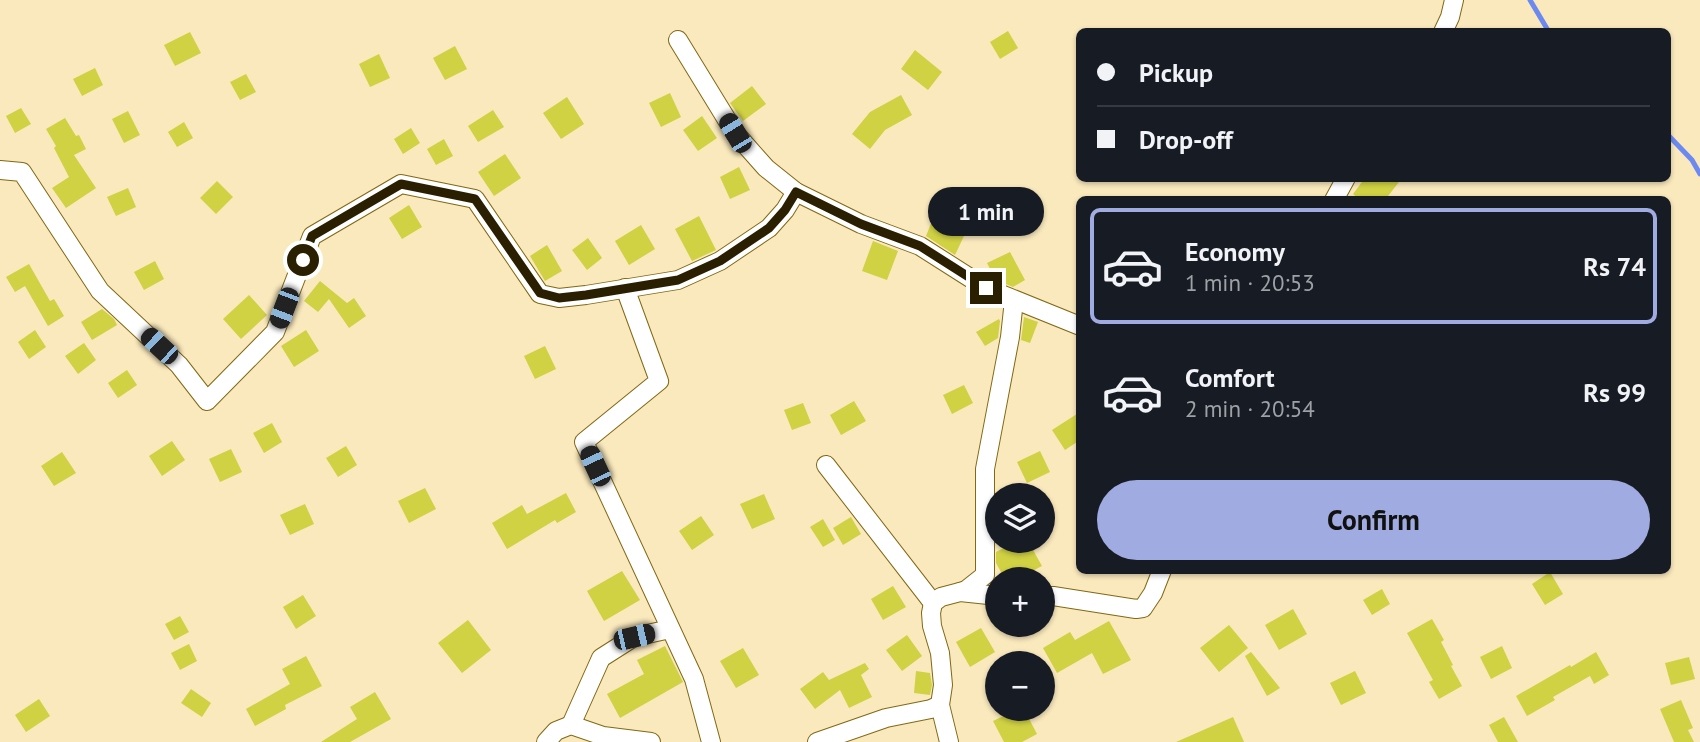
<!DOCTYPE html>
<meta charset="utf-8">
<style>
:root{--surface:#171b24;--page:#20242c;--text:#f1f3f6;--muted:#9ea1a6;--line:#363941;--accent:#a0ace1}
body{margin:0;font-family:"PT Sans",sans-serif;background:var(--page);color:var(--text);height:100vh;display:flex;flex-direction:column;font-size:26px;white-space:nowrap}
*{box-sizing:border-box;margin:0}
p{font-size:23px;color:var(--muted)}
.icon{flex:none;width:38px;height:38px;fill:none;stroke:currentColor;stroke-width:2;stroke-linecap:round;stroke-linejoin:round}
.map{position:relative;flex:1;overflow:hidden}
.drawer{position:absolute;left:1076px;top:196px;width:595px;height:378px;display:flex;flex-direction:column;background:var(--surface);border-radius:10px;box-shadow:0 2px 5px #0004}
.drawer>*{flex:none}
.hud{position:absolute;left:1076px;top:28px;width:595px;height:154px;border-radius:10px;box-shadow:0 2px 5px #0004;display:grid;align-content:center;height:154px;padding:0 21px;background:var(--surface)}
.buttons{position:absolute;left:985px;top:483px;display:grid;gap:14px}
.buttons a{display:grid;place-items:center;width:70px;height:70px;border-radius:50%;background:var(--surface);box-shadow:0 2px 5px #0004;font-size:35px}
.end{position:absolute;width:32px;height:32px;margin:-16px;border:9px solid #2a1f00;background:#fff;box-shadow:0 0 0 4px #fff}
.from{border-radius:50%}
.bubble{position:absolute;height:49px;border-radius:24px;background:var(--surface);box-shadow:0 2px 5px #0004;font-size:23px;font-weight:700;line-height:49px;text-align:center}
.car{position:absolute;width:21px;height:42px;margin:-21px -10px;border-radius:9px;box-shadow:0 0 5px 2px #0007;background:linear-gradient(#222 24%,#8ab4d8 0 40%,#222 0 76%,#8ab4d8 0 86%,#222 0)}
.hud b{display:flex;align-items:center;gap:24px;height:66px;font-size:26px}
.hud b+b{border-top:2px solid var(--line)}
.hud i{width:18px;height:18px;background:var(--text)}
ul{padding:12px 0 0;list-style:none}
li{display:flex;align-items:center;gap:21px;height:116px;margin:0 14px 10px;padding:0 7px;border:4px solid transparent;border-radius:10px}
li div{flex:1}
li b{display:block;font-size:26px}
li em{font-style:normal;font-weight:700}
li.active{border-color:var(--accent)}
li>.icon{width:63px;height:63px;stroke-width:1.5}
.cta{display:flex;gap:14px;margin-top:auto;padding:14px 21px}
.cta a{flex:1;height:80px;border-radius:42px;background:var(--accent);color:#111;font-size:28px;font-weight:700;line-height:80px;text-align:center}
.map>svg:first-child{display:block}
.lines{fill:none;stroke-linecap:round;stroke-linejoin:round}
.stream{stroke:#6b89f1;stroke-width:5}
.building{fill:#d0d143}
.street-casing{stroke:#826813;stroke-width:20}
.street{stroke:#fff;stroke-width:18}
.route{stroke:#2a1f00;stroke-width:9}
</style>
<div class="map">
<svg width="1700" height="742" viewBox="0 0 1700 742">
<rect width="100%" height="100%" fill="#fae9bd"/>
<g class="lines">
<g class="stream">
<polyline points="1530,0 1549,32"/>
<polyline points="1668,135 1692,160 1700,174"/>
</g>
</g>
<g class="building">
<polygon points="1008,31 1018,48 1000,59 990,42"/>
<polygon points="190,32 201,53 175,66 164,45"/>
<polygon points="455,46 467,69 445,80 433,58"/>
<polygon points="915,50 942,72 928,90 901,69"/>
<polygon points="379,54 390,78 370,87 359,64"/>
<polygon points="95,68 103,85 82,96 73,79"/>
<polygon points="246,74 256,92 240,100 230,82"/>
<polygon points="752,86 766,104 743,121 730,103"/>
<polygon points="670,93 681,117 661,127 649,103"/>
<polygon points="901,95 912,115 885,130 870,149 852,134 870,112"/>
<polygon points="567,97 584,124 561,139 543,113"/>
<polygon points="21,108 31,124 15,133 6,116"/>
<polygon points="493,110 504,127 478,142 468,126"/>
<polygon points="128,111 140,135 124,143 112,119"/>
<polygon points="702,116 717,138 698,151 683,130"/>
<polygon points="65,118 76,136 79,135 86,149 74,155 96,188 66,208 52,188 69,177 54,148 56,146 46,129"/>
<polygon points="184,122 193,138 177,147 168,132"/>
<polygon points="411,128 420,143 403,154 394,139"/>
<polygon points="444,139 453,156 436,165 427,149"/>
<polygon points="505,154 521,178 494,196 478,172"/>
<polygon points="739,167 750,190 730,199 720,177"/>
<polygon points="1365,178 1402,178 1385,200 1360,200 1353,194"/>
<polygon points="217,181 233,197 216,214 200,198"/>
<polygon points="128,188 136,207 116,216 107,197"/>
<polygon points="409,205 422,227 402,239 389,218"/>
<polygon points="699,216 716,250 692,261 675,229"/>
<polygon points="932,221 964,236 955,255 926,236"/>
<polygon points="641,225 655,249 629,265 615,241"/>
<polygon points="588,238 602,258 587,270 572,250"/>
<polygon points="873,241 898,251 887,280 862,271"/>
<polygon points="547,245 562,271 545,281 530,256"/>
<polygon points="1010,252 1025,280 1013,287 996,280 987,263"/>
<polygon points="155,261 164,279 144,290 134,272"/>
<polygon points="29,264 50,301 54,299 64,316 48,326 25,286 15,292 6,277"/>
<polygon points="320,281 347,303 354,298 366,316 349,328 329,299 318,312 304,301"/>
<polygon points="249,295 267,315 241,339 223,319"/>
<polygon points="102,309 114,319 117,325 92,340 81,322"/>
<polygon points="1024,317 1038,322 1030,343 1021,340"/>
<polygon points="999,319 1000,321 998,338 985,346 976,332"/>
<polygon points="35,330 46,347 29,359 18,342"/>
<polygon points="306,330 319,351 294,367 281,346"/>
<polygon points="84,343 96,360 78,374 65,356"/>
<polygon points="545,346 556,369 535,379 524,356"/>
<polygon points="127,370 137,385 118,398 108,383"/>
<polygon points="964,385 973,403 952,414 943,395"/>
<polygon points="854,401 866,421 841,435 830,415"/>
<polygon points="803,403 811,423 792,430 784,410"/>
<polygon points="1080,412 1080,440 1065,450 1052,430"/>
<polygon points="272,423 282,442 264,453 253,433"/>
<polygon points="172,441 185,460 162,476 149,456"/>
<polygon points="346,446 357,465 338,477 326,458"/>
<polygon points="231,449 242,472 220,482 209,459"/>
<polygon points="1040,451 1050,472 1027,483 1017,462"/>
<polygon points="62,452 76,473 54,486 41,466"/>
<polygon points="425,488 436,509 409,523 398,501"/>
<polygon points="566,493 576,512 557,523 555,520 507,549 492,523 522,505 527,514"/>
<polygon points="764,494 775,519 752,529 740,504"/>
<polygon points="305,504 314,524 290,535 280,515"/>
<polygon points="701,516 714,535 692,550 679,531"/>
<polygon points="851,517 861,534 843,545 833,528"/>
<polygon points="823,519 835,540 823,547 810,527"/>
<polygon points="1017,541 1028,541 1042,566 1017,579 1005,579 996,563 996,552"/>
<polygon points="622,571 640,600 604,621 587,591"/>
<polygon points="1550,572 1563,594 1545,605 1532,584"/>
<polygon points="893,586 906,607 883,620 871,599"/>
<polygon points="1382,589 1390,604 1372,615 1363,600"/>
<polygon points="303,595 316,616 296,629 283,607"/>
<polygon points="1293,609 1307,634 1279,650 1265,625"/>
<polygon points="180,616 189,632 174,640 165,624"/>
<polygon points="1432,619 1444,640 1441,642 1453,665 1451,666 1462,686 1439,699 1429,682 1433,680 1407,633"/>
<polygon points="468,620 491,650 462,673 438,643"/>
<polygon points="1109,621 1131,660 1103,674 1092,653 1057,673 1043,648 1070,632 1075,640"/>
<polygon points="1229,625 1248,648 1219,672 1200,648"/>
<polygon points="981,628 995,652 970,667 956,642"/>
<polygon points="907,635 922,656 902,671 886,650"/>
<polygon points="189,644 197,661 180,670 171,653"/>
<polygon points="665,646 683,682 620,718 607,694 644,674 637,660"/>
<polygon points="1502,646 1512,668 1491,679 1480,657"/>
<polygon points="743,648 759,675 736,688 720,661"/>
<polygon points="1251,652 1280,688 1267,696 1245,656"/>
<polygon points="1596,652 1609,675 1594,684 1590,676 1553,697 1555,700 1527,716 1516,696 1570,665 1571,667"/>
<polygon points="306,656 322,686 285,705 286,709 255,726 246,709 290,684 282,669"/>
<polygon points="1689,657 1695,679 1671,685 1665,663"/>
<polygon points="865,663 869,669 861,675 872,697 849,708 840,690 815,709 800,689 823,672 829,680"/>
<polygon points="916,671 930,673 932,685 930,695 914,693"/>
<polygon points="1355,671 1366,693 1341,705 1330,683"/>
<polygon points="191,689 211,703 202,717 181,703"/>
<polygon points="375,692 391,719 350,742 321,742 357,719 350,707"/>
<polygon points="39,699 50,716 26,732 15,715"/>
<polygon points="1681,700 1693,728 1688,730 1694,742 1674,742 1660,709"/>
<polygon points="1018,709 1024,709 1037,734 1022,742 1004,742 993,721"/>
<polygon points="1233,717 1244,742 1176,742"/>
<polygon points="1504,717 1518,742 1498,742 1489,725"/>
</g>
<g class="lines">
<g class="street-casing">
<g id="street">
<polyline points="1443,32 1450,17 1454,0"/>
<polyline points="678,40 735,133 766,168 796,192 861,224 920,246 986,288 1080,326"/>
<polyline points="0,170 22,172 100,291 179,365 207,401 275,332 312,236 401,184 475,199 540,294 559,298 586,295 678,280 720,261 769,228 785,210 796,192"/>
<polyline points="1334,200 1346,178"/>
<polyline points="625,288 659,381 584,442 694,679 711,742"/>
<polyline points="826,465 933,603"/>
<polyline points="960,592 966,590 985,575 985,469 1010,337 1014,300"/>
<polyline points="1043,596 1053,596 1136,609 1143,608 1153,593 1162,570"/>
<polyline points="571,725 601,658 634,637 670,629"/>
<polyline points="546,742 556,731 571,725 603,736 651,742"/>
<polyline points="817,742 886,718 931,709 940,705"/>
<polyline points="949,742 940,705 943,685 940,653 932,626 931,613 933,603 941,597 960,592 998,596"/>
</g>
</g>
<use href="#street" class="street"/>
</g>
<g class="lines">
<polyline class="route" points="303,260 312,236 401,184 475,199 540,293 559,298 586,295 678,280 720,261 769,228 785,210 796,192 861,224 920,246 986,288"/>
</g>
</svg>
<div class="buttons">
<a><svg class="icon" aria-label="layers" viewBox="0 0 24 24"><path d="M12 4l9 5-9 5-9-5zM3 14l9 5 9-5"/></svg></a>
<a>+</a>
<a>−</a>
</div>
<i class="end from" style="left:303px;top:260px"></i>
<i class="end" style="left:986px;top:288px"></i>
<div class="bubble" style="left:928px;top:187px;width:116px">1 min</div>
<i class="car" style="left:735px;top:133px;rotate:329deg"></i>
<i class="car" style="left:284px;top:308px;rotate:201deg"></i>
<i class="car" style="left:159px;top:346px;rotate:313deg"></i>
<i class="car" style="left:595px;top:466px;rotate:335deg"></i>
<i class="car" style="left:634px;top:637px;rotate:77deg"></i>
<div class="hud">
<b><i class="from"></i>Pickup</b>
<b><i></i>Drop-off</b>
</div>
<section class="drawer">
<ul>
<li class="active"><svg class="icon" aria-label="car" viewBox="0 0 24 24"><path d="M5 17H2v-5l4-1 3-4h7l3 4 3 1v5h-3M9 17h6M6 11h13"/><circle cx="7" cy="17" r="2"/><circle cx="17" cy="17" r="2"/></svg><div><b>Economy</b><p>1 min · 20:53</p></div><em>Rs 74</em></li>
<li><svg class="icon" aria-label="car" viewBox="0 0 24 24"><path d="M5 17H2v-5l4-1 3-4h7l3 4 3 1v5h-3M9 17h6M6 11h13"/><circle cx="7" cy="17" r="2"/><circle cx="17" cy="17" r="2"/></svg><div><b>Comfort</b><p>2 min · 20:54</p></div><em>Rs 99</em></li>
</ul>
<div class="cta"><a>Confirm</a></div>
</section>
</div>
